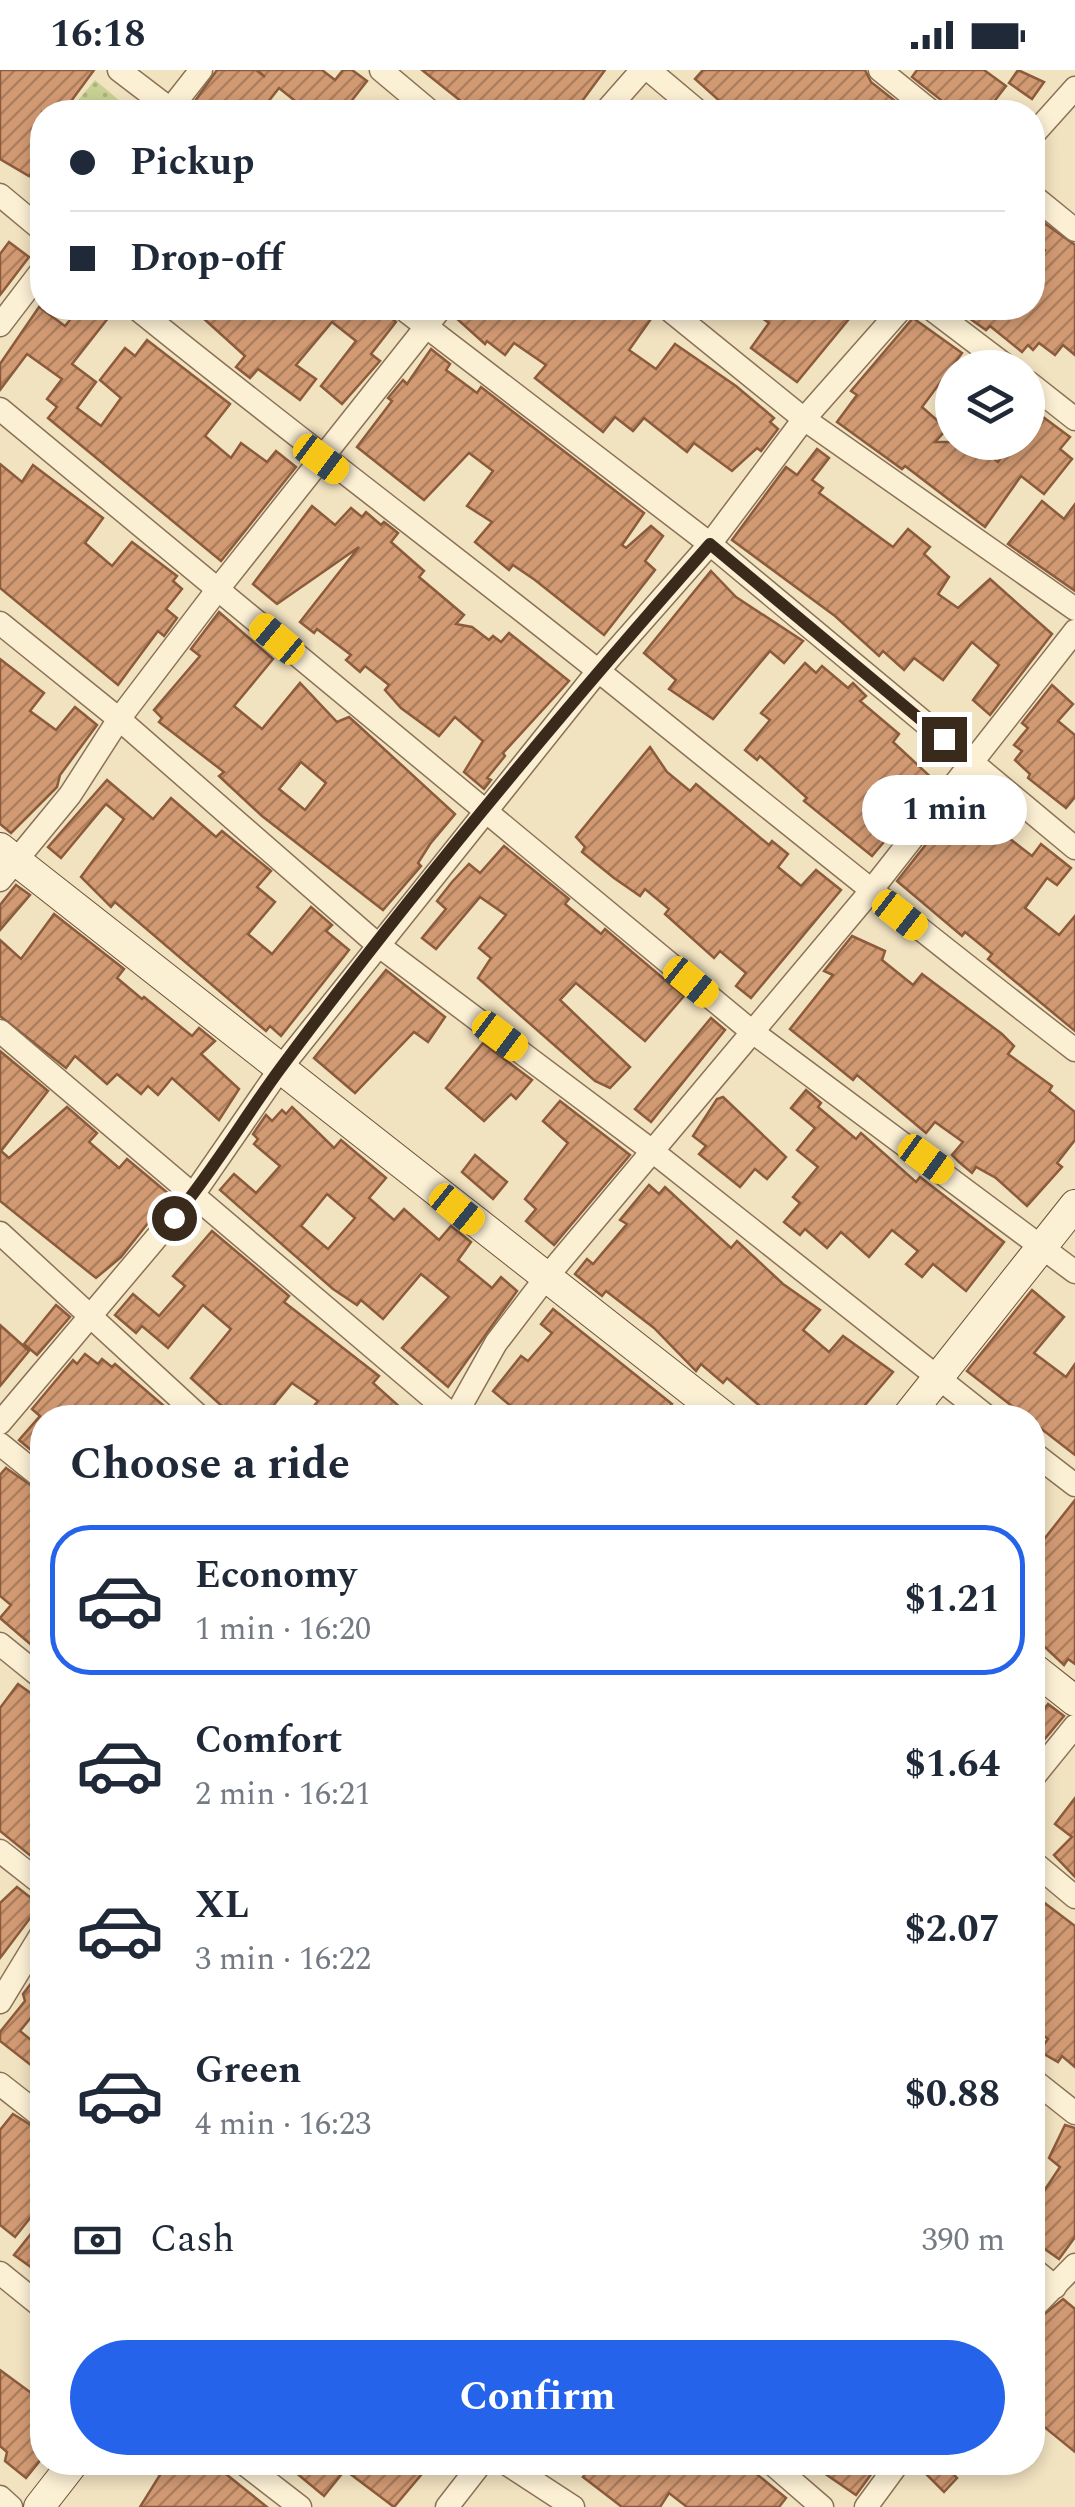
<!DOCTYPE html>
<meta charset="utf-8">
<style>
:root{--surface:#fff;--page:#f6f6f7;--text:#1f2937;--muted:#747a83;--line:#e0e1e3;--accent:#2563eb}
body{margin:0;font-family:Spectral,serif;background:var(--page);color:var(--text);height:100vh;display:flex;flex-direction:column;font-size:38px;white-space:nowrap}
*{box-sizing:border-box;margin:0}
p{font-size:32px;color:var(--muted)}
.icon{flex:none;width:55px;height:55px;fill:none;stroke:currentColor;stroke-width:2;stroke-linecap:round;stroke-linejoin:round}
.map{position:relative;flex:1;overflow:hidden}
.panel{position:absolute;left:30px;top:1335px;width:1015px;height:1070px;display:flex;flex-direction:column;background:var(--surface);border-radius:40px;box-shadow:0 5px 15px #0003}
.panel>*{flex:none}
.top-card{position:absolute;left:30px;top:30px;width:1015px;height:220px;border-radius:40px;box-shadow:0 5px 15px #0003;display:grid;align-content:center;height:220px;padding:0 40px;background:var(--surface)}
.fabs{position:absolute;left:935px;top:280px;display:grid;gap:20px}
.fabs a{display:grid;place-items:center;width:110px;height:110px;border-radius:50%;background:var(--surface);box-shadow:0 5px 15px #0003;font-size:50px}
.end{position:absolute;width:45px;height:45px;margin:-22px;border:12px solid #3a2a1c;background:#fff;box-shadow:0 0 0 5px #fff}
.from{border-radius:50%}
.bubble{position:absolute;height:70px;border-radius:35px;background:var(--surface);box-shadow:0 5px 15px #0003;font-size:32px;font-weight:700;line-height:70px;text-align:center}
.car{position:absolute;width:30px;height:60px;margin:-30px -15px;border-radius:12px;box-shadow:0 0 8px 2px #0007;background:linear-gradient(#f5c518 24%,#345 0 40%,#f5c518 0 76%,#345 0 86%,#f5c518 0)}
.top-card b{display:flex;align-items:center;gap:35px;height:95px;font-size:38px}
.top-card b+b{border-top:2px solid var(--line)}
.top-card i{width:25px;height:25px;background:var(--text)}
ul{padding:0;list-style:none}
li{display:flex;align-items:center;gap:30px;height:150px;margin:0 20px 15px;padding:0 20px;border:5px solid transparent;border-radius:40px}
li div{flex:1}
li b{display:block;font-size:38px}
li em{font-style:normal;font-weight:700}
li.on{border-color:var(--accent)}
li>.icon{width:90px;height:90px;stroke-width:1.5}
h2{padding:0 40px;font-size:45px;line-height:120px}
.pay{display:flex;align-items:center;gap:25px;height:110px;padding:0 40px;font-size:38px}
.pay p{margin-inline-start:auto}
.primary-button{display:flex;gap:20px;margin-top:auto;padding:20px 40px}
.primary-button a{flex:1;height:115px;border-radius:60px;background:var(--accent);color:#fff;font-size:40px;font-weight:700;line-height:115px;text-align:center}
.status{display:flex;justify-content:space-between;align-items:center;height:70px;padding:0 50px;background:var(--surface);direction:ltr}
.status svg{height:28px;fill:currentColor}
.map>svg:first-child{display:block}
.park{fill:url(#park-dots)}
.building{fill:url(#building-hatch);stroke:#8c5b3b;stroke-width:2.5;fill-rule:evenodd}
.lines{fill:none;stroke-linecap:round;stroke-linejoin:round}
.street-casing{stroke:#8b7257;stroke-width:25}
.secondary-casing{stroke:#6d533a;stroke-width:32}
.street{stroke:#fbefd4;stroke-width:22}
.secondary{stroke:#fbefd4;stroke-width:30}
.route{stroke:#3a2a1c;stroke-width:12}
</style>
<div class="status"><b>16:18</b><svg viewBox="0 0 49 12"><path d="M0 12V9h3v3zM5 12V6h3v6zM10 12V3h3v9zM15 12V0h3v12zM26 1h20v11H26zM47 4h2v5h-2z"/></svg></div>
<div class="map">
<svg width="1075" height="2437" viewBox="0 0 1075 2437">
<defs>
<pattern id="park-dots" width="8" height="8" patternUnits="userSpaceOnUse" patternTransform="scale(2.5)"><rect width="8" height="8" fill="#c9d093"/><path d="M2 2h.1M6 6h.1" fill="none" stroke="#adb37e" stroke-width="1.8" stroke-linecap="round"/></pattern>
<pattern id="building-hatch" width="6" height="6" patternUnits="userSpaceOnUse" patternTransform="scale(2.5)"><rect width="6" height="6" fill="#d29a73"/><path d="M-1 1l2-2M0 6l6-6M5 7l2-2" fill="none" stroke="#ab7e5e"/></pattern>
</defs>
<rect width="100%" height="100%" fill="#f1e2c0"/>
<polygon class="park" points="95,10 133,42 68,42"/>
<g class="building">
<polygon points="0,0 94,0 63,42 42,42 42,89 29,106 0,89"/>
<polygon points="217,0 256,0 265,7 257,0 322,0 335,10 343,0 352,0 367,11 349,34 359,42 309,42 279,18 260,42 209,42 195,31"/>
<polygon points="422,0 605,0 574,42 462,42 467,36"/>
<polygon points="703,0 865,0 871,12 909,42 732,42 695,9"/>
<polygon points="917,0 984,0 1006,16 986,42 947,42 941,30 912,7"/>
<polygon points="1018,0 1044,12 1032,29 1009,13"/>
<polygon points="1033,145 1075,175 1075,285 1063,275 1055,285 1039,273 1033,280 1028,275 1022,282 990,256 986,260 955,238 1032,238 1032,198 1045,180 1032,170"/>
<polygon points="9,172 29,187 0,225 0,184"/>
<polygon points="39,237 65,256 78,240 89,248 97,238 116,238 72,294 96,312 77,338 101,356 121,328 100,310 125,278 135,286 147,270 230,334 205,366 231,388 241,373 267,392 276,381 296,397 221,491 48,348 57,337 47,329 62,309 27,284 0,320 0,294"/>
<polygon points="192,238 381,238 396,252 371,284 380,291 342,334 321,316 356,271 332,252 296,295 316,309 300,330 258,299 250,308 236,297 245,286"/>
<polygon points="465,238 642,238 653,246 629,280 656,299 675,274 736,316 774,348 770,352 778,359 761,381 757,378 732,401 694,373 687,382 644,348 633,361 615,347 603,362 535,308 546,295 514,273 505,285 487,271 485,274 456,248"/>
<polygon points="748,238 858,238 797,312 751,278 769,253"/>
<polygon points="913,248 962,283 922,337 947,359 935,372 972,372 998,392 1012,372 1028,372 1028,352 1035,341 1070,367 1060,379 1072,389 1044,424 1021,406 985,457 905,396 902,399 837,352 857,325 851,321"/>
<polygon points="431,279 450,294 446,300 477,323 481,317 644,443 622,475 626,478 651,456 663,466 645,491 655,500 604,565 535,510 513,495 509,500 475,472 492,452 467,436 493,401 469,383 424,430 357,377 392,331 388,328 403,310 407,314"/>
<polygon points="817,379 829,388 812,410 823,418 819,423 893,477 908,459 930,477 924,484 949,507 938,524 958,538 990,509 1052,564 990,645 973,630 999,595 972,572 943,610 914,588 904,600 883,581 879,586 835,546 732,470 786,397 797,405"/>
<polygon points="0,394 22,412 33,395 103,448 85,473 112,496 132,472 177,506 173,511 182,519 166,539 177,548 164,566 158,561 118,615 0,518"/>
<polygon points="1042,431 1064,449 1075,434 1075,521 1008,474"/>
<polygon points="312,436 335,455 351,438 362,447 366,442 381,455 384,452 398,463 391,472 424,501 419,507 464,545 456,554 472,557 489,570 493,566 501,572 509,563 569,611 503,683 505,686 487,708 491,710 484,719 464,702 483,671 455,647 439,666 401,638 385,620 389,615 365,596 360,602 346,590 351,585 317,559 314,563 300,552 359,477 277,534 253,514"/>
<polygon points="711,501 736,527 803,571 784,593 770,581 713,649 669,619 676,610 644,583"/>
<path d="M219 542 273 589 234 636 262 659 300 613 337 652 349 647 359 656 455 744 430 774 418 793 421 796 383 840 262 746 219 706 224 702 159 652 162 648 154 640 200 586 191 579ZM301 692 326 713 305 740 279 719Z"/>
<polygon points="0,589 44,623 30,641 56,660 75,637 97,655 60,705 57,717 11,763 0,754"/>
<polygon points="805,593 816,603 822,596 848,618 853,613 866,626 860,631 899,664 893,672 935,711 872,786 804,731 807,728 760,686 757,690 745,680 770,650 761,643"/>
<polygon points="1052,615 1073,634 1058,651 1075,665 1075,727 1066,738 1028,708 1030,704 1015,690 1022,681 1014,675 1028,658 1022,653"/>
<polygon points="650,677 667,702 690,721 696,714 769,775 772,771 788,784 778,797 801,816 816,800 841,820 751,928 736,916 746,903 720,881 714,888 665,844 669,839 645,819 640,826 614,808 582,782 585,777 576,767"/>
<polygon points="107,710 153,749 171,728 216,767 222,761 271,801 257,817 275,832 248,864 272,884 311,837 332,855 326,861 349,880 281,966 270,956 266,961 115,832 111,837 81,807 124,749 106,734 61,788 48,777"/>
<polygon points="972,716 1015,754 1005,765 1032,786 1041,774 1071,798 1057,815 1047,808 1025,838 1059,865 1075,846 1075,961 988,889 992,884 965,862 962,866 897,811"/>
<polygon points="504,776 569,829 565,834 601,864 605,859 684,926 645,971 576,913 560,930 630,997 610,1018 595,1011 478,908 491,888 479,878 506,845 480,827 436,879 422,868 446,839 437,831 452,812 469,794 480,803"/>
<polygon points="16,815 30,825 0,860 0,835"/>
<polygon points="54,844 124,899 117,908 142,929 144,927 192,966 199,958 215,971 201,984 239,1019 219,1050 172,1008 158,1025 148,1016 141,1024 117,1004 107,1014 75,986 66,998 0,946 0,870 21,889"/>
<polygon points="852,866 885,881 882,890 913,915 922,904 1002,964 1014,976 1008,984 1052,1016 1049,1021 1075,1042 1075,1070 1057,1093 1062,1097 1027,1136 996,1108 976,1097 972,1103 959,1092 952,1085 963,1072 935,1052 926,1063 857,1005 853,1010 790,959 833,905 824,901"/>
<polygon points="386,900 445,947 428,972 414,962 355,1023 314,988"/>
<polygon points="711,948 725,960 651,1052 635,1039"/>
<polygon points="483,973 532,1010 516,1029 511,1024 484,1051 446,1018"/>
<polygon points="0,981 48,1021 1,1081 9,1088 67,1037 97,1063 89,1072 119,1098 127,1089 170,1125 121,1187 96,1208 0,1131"/>
<polygon points="806,1020 821,1033 818,1037 856,1069 861,1063 916,1112 920,1107 1004,1172 966,1221 933,1194 922,1207 906,1194 918,1181 892,1160 869,1187 841,1162 827,1178 805,1159 800,1165 784,1152 800,1133 793,1127 818,1097 797,1080 815,1058 791,1038"/>
<polygon points="723,1027 786,1087 767,1109 755,1099 740,1117 699,1084 706,1076 693,1066 717,1029"/>
<polygon points="560,1031 630,1085 554,1175 526,1151 536,1139 525,1129 568,1073 543,1051"/>
<path d="M292 1037 334 1078 341 1070 386 1108 369 1128 394 1150 404 1139 439 1170 451 1156 471 1172 458 1190 492 1218 501 1207 517 1221 448 1317 402 1278 449 1227 421 1204 383 1249 361 1230 357 1235 333 1219 220 1120 234 1104 256 1123 280 1096 254 1074 258 1069 253 1064 266 1045 272 1051 282 1040 286 1044ZM327 1124 355 1148 328 1179 301 1156Z"/>
<polygon points="475,1085 507,1112 493,1129 462,1102"/>
<polygon points="649,1115 659,1124 665,1117 731,1178 737,1171 783,1214 820,1240 803,1260 829,1282 843,1266 893,1302 854,1348 774,1348 727,1308 723,1313 701,1294 696,1301 654,1258 606,1221 602,1226 575,1204 587,1189 593,1194 627,1154 620,1150"/>
<polygon points="212,1161 289,1226 284,1232 379,1306 373,1313 412,1348 304,1348 318,1331 292,1313 263,1348 235,1348 191,1308 231,1259 203,1235 168,1278 142,1256 136,1263 115,1245 133,1224 159,1246 185,1216 173,1206"/>
<polygon points="1032,1220 1064,1247 1034,1283 1066,1307 1075,1294 1075,1385 967,1301"/>
<polygon points="56,1235 70,1247 37,1285 24,1274"/>
<polygon points="553,1239 672,1334 661,1348 525,1348 493,1321 521,1286 528,1291 552,1263 541,1254"/>
<polygon points="0,1255 29,1281 0,1316"/>
<polygon points="85,1284 98,1294 102,1289 112,1297 115,1294 178,1348 42,1348 42,1389 19,1370 40,1346 32,1339 73,1290 77,1294"/>
<polygon points="6,1398 42,1423 42,1584 0,1548 11,1535 0,1526 0,1405"/>
<polygon points="1075,1430 1075,1594 1068,1589 1064,1595 1032,1565 1032,1459 1045,1468"/>
<polygon points="18,1614 32,1624 42,1623 42,1795 0,1761 0,1638"/>
<polygon points="1048,1634 1064,1646 1032,1684 1032,1655"/>
<polygon points="1075,1728 1075,1807 1054,1785 1072,1767 1055,1754"/>
<polygon points="17,1817 40,1835 0,1888 0,1833"/>
<polygon points="1042,1831 1075,1856 1075,1997 1062,1986 1058,1992 1039,1981 1048,1969 1032,1957 1032,1844"/>
<polygon points="42,1908 42,1945 37,1940 20,1961 42,1979 32,1996 0,1971 0,1962 25,1931 23,1924 33,1911 37,1915"/>
<polygon points="13,2044 42,2062 42,2133 15,2167 0,2155 0,2060"/>
<polygon points="1065,2055 1075,2058 1075,2167 1059,2189 1032,2170 1032,2115 1042,2124 1060,2097 1049,2088"/>
<polygon points="30,2165 42,2175 42,2205 14,2185"/>
<polygon points="1063,2229 1075,2239 1075,2382 1032,2347 1032,2289 1039,2281 1032,2275 1032,2254"/>
<polygon points="0,2300 42,2331 42,2388 26,2408 5,2391 7,2382 0,2376"/>
<polygon points="168,2392 211,2392 267,2437 140,2437"/>
<polygon points="283,2392 432,2392 394,2437 345,2400 324,2426"/>
<polygon points="594,2392 712,2392 727,2403 734,2392 742,2392 786,2428 779,2437 687,2437 669,2423 660,2437 622,2437 583,2407"/>
<polygon points="808,2392 880,2392 856,2425"/>
<polygon points="933,2392 942,2392 957,2408 944,2422 924,2402"/>
</g>
<g class="lines">
<g class="street-casing">
<g id="street">
<polyline points="119,0 174,42"/>
<polyline points="381,0 431,42"/>
<polyline points="649,0 699,42"/>
<polyline points="880,0 932,42"/>
<polyline points="168,42 201,0"/>
<polyline points="605,42 642,0"/>
<polyline points="1032,66 1075,18"/>
<polyline points="0,125 42,160"/>
<polyline points="1032,125 1075,160"/>
<path d="M136 238C289 362 447 480 601 603 758 729 915 857 1075 980"/>
<polyline points="402,238 710,474 1075,778"/>
<polyline points="667,238 804,349 1075,539"/>
<polyline points="930,238 1009,298"/>
<polyline points="0,255 42,200"/>
<polyline points="1028,312 1075,349"/>
<polyline points="0,339 750,960 1075,1202"/>
<polyline points="0,553 119,649 378,875 651,1080 989,1348"/>
<polyline points="0,810 70,725 119,649 218,519 441,238"/>
<polyline points="0,961 456,1348"/>
<polyline points="0,1163 201,1348"/>
<polyline points="454,1348 496,1273 545,1209 870,822 1075,561"/>
<polyline points="0,1353 195,1122 280,999 598,601 710,474 804,349 902,238"/>
<polyline points="0,1374 42,1408"/>
<polyline points="1032,1382 1075,1415"/>
<polyline points="0,1574 42,1608"/>
<polyline points="1032,1709 1075,1656"/>
<polyline points="0,1781 42,1814"/>
<polyline points="1032,1791 1075,1827"/>
<polyline points="0,1932 42,1863"/>
<polyline points="1032,2009 1075,2043"/>
<polyline points="0,2014 42,2047"/>
<polyline points="1032,2198 1055,2217"/>
<polyline points="0,2203 42,2237"/>
<polyline points="1032,2239 1075,2195"/>
<polyline points="242,2392 300,2437"/>
<polyline points="504,2392 573,2437"/>
<polyline points="770,2392 822,2437"/>
<polyline points="0,2427 11,2437"/>
<polyline points="447,2437 482,2392"/>
<polyline points="866,2437 899,2392"/>
</g>
</g>
<g class="secondary-casing">
<g id="secondary">
<polyline points="0,778 726,1348"/>
<polyline points="906,1348 1075,1135"/>
<polyline points="1032,1597 1075,1631"/>
<polyline points="39,2437 74,2392"/>
</g>
</g>
<use href="#street" class="street"/>
<use href="#secondary" class="secondary"/>
</g>
<g class="lines">
<path class="route" d="M174 1148C213 1101 244 1048 280 999 414 818 561 643 710 474L944 669"/>
</g>
</svg>
<div class="fabs">
<a><svg class="icon" aria-label="layers" viewBox="0 0 24 24"><path d="M12 4l9 5-9 5-9-5zM3 14l9 5 9-5"/></svg></a>
</div>
<i class="end from" style="left:174px;top:1148px"></i>
<i class="end" style="left:944px;top:669px"></i>
<div class="bubble" style="left:862px;top:705px;width:165px">1 min</div>
<i class="car" style="left:321px;top:389px;rotate:127deg"></i>
<i class="car" style="left:277px;top:569px;rotate:310deg"></i>
<i class="car" style="left:900px;top:845px;rotate:128deg"></i>
<i class="car" style="left:691px;top:912px;rotate:129deg"></i>
<i class="car" style="left:500px;top:966px;rotate:127deg"></i>
<i class="car" style="left:926px;top:1089px;rotate:126deg"></i>
<i class="car" style="left:457px;top:1139px;rotate:129deg"></i>
<div class="top-card">
<b><i class="from"></i>Pickup</b>
<b><i></i>Drop-off</b>
</div>
<section class="panel">
<h2>Choose a ride</h2>
<ul>
<li class="on"><svg class="icon" aria-label="car" viewBox="0 0 24 24"><path d="M5 17H2v-5l4-1 3-4h7l3 4 3 1v5h-3M9 17h6M6 11h13"/><circle cx="7" cy="17" r="2"/><circle cx="17" cy="17" r="2"/></svg><div><b>Economy</b><p>1 min · 16:20</p></div><em>$1.21</em></li>
<li><svg class="icon" aria-label="car" viewBox="0 0 24 24"><path d="M5 17H2v-5l4-1 3-4h7l3 4 3 1v5h-3M9 17h6M6 11h13"/><circle cx="7" cy="17" r="2"/><circle cx="17" cy="17" r="2"/></svg><div><b>Comfort</b><p>2 min · 16:21</p></div><em>$1.64</em></li>
<li><svg class="icon" aria-label="car" viewBox="0 0 24 24"><path d="M5 17H2v-5l4-1 3-4h7l3 4 3 1v5h-3M9 17h6M6 11h13"/><circle cx="7" cy="17" r="2"/><circle cx="17" cy="17" r="2"/></svg><div><b>XL</b><p>3 min · 16:22</p></div><em>$2.07</em></li>
<li><svg class="icon" aria-label="car" viewBox="0 0 24 24"><path d="M5 17H2v-5l4-1 3-4h7l3 4 3 1v5h-3M9 17h6M6 11h13"/><circle cx="7" cy="17" r="2"/><circle cx="17" cy="17" r="2"/></svg><div><b>Green</b><p>4 min · 16:23</p></div><em>$0.88</em></li>
</ul>
<div class="pay"><svg class="icon" aria-label="cash" viewBox="0 0 24 24"><path d="M3 7h18v10H3z"/><circle cx="12" cy="12" r="2"/></svg>Cash<p>390 m</p></div>
<div class="primary-button"><a>Confirm</a></div>
</section>
</div>
